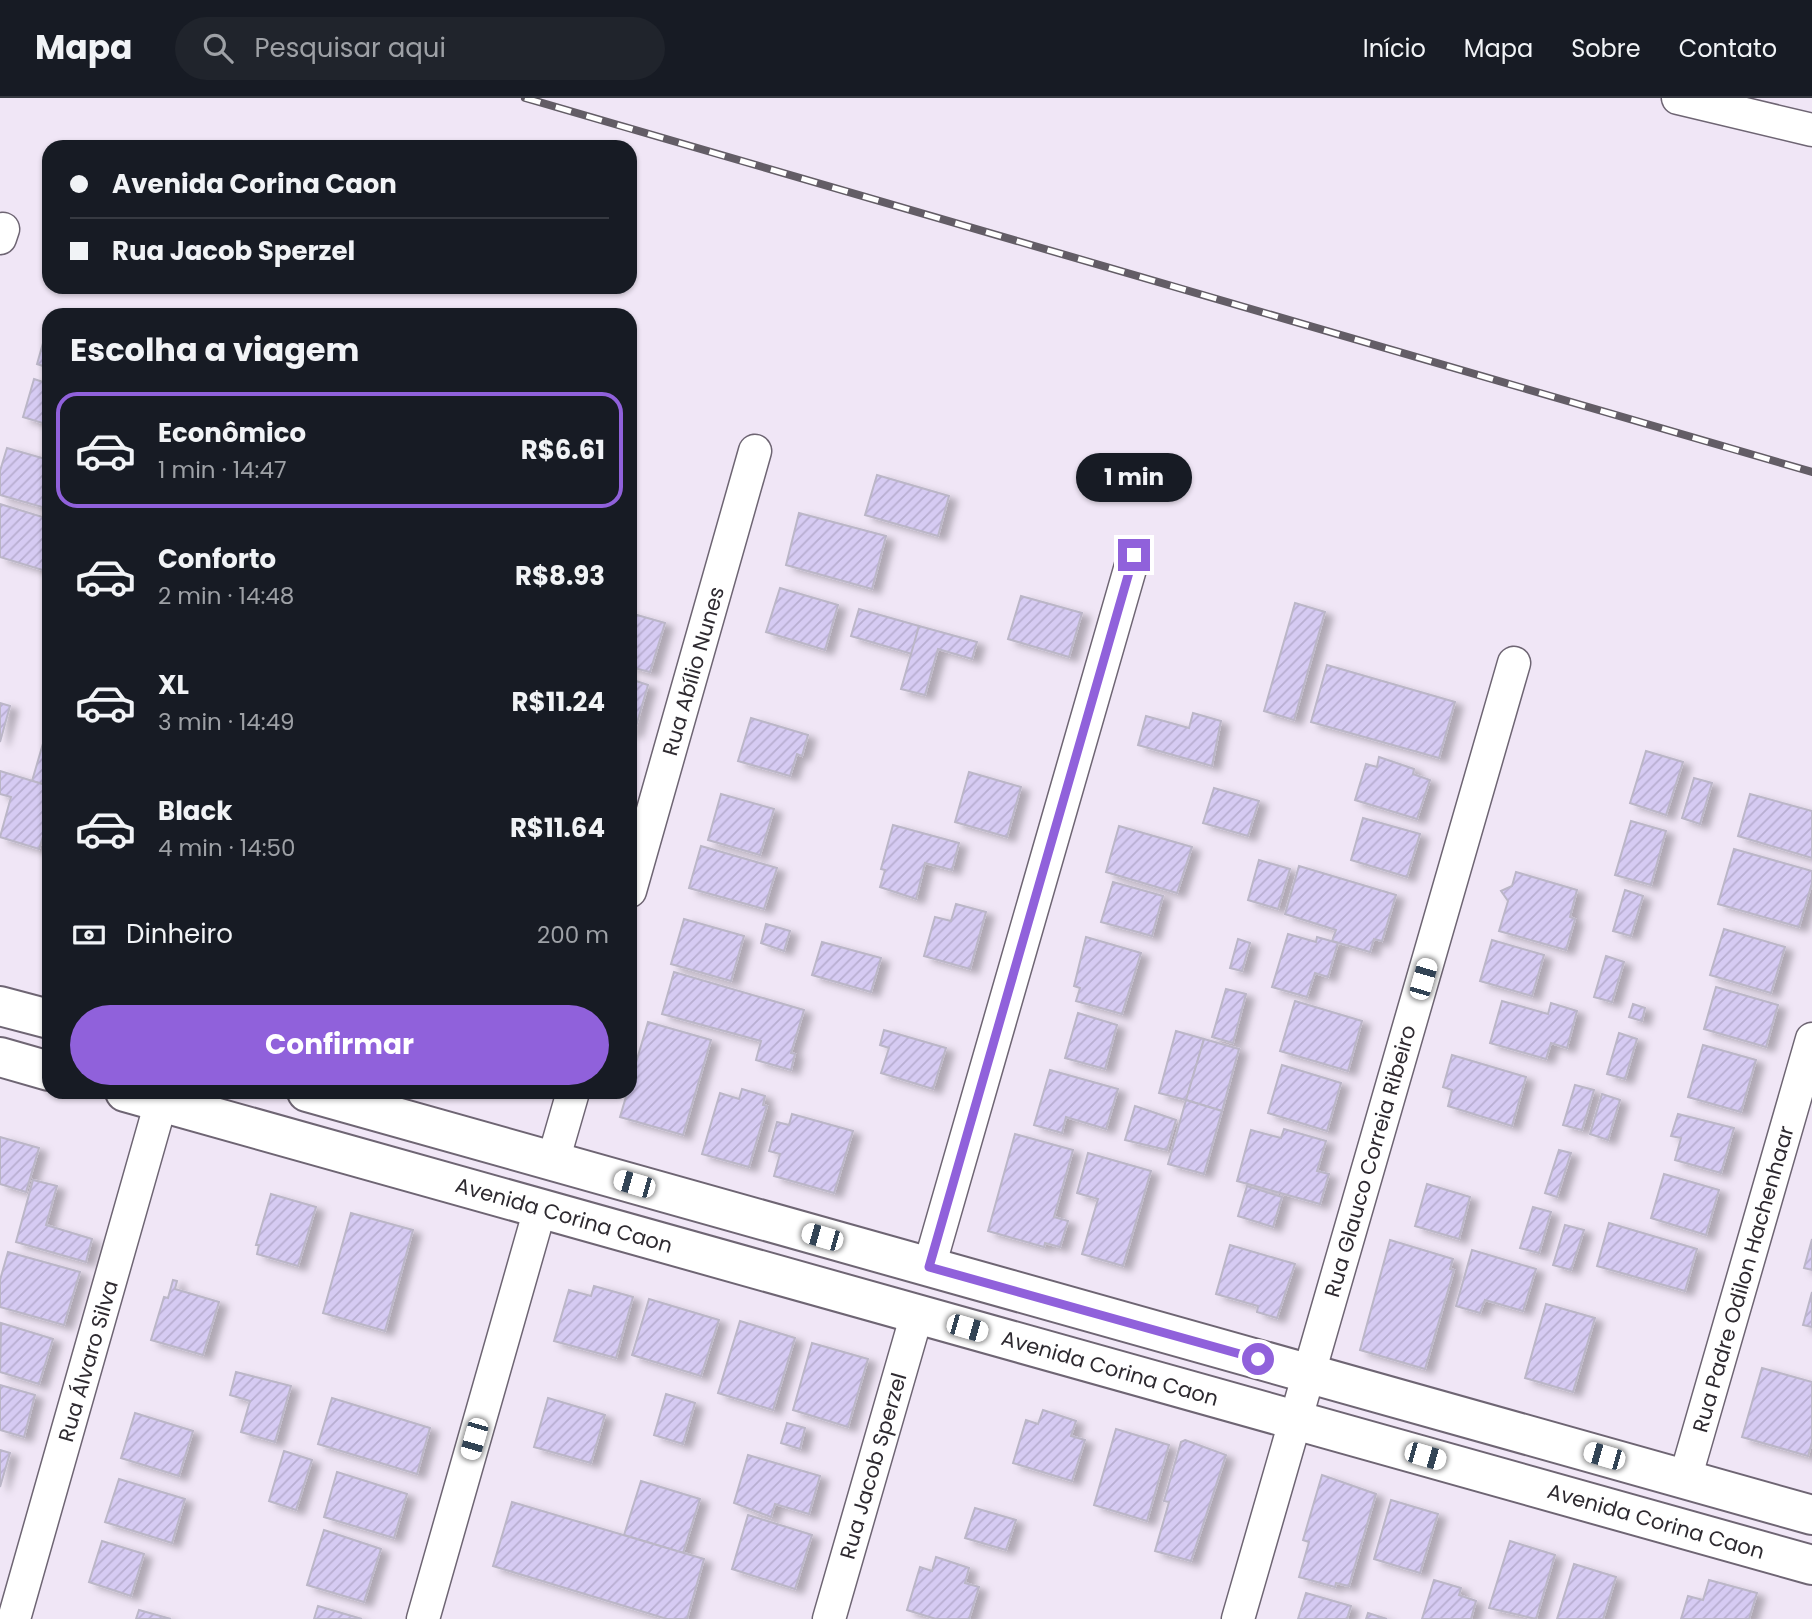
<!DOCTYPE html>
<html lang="pt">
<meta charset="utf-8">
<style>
:root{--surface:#171b24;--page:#20242c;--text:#f1f3f6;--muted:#9ea1a6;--line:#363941;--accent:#9061db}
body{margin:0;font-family:Poppins,sans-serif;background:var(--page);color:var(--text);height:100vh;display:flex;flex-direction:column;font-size:26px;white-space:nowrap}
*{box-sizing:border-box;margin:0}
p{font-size:23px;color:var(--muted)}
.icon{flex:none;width:38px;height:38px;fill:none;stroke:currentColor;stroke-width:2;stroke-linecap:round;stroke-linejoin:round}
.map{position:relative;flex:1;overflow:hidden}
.details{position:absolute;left:42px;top:210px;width:595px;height:791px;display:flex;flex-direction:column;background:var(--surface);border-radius:21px;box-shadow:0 2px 5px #0004}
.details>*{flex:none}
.guide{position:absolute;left:42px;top:42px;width:595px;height:154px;border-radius:21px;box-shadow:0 2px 5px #0004;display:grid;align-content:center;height:154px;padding:0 28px;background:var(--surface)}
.end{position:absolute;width:32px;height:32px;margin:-16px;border:9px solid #9061db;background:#fff;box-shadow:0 0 0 4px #fff}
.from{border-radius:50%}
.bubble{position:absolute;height:49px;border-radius:24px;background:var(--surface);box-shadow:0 2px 5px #0004;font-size:23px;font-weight:700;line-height:49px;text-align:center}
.car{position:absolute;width:21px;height:42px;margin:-21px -10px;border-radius:9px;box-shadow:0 0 5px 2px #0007;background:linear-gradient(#fff 24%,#345 0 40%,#fff 0 76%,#345 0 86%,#fff 0)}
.guide b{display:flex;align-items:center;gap:24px;height:66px;font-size:26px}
.guide b+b{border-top:2px solid var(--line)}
.guide i{width:18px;height:18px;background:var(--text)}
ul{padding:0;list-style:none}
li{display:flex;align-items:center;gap:21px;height:116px;margin:0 14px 10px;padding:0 14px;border:4px solid transparent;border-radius:21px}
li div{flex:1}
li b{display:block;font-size:26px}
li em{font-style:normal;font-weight:700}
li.selected{border-color:var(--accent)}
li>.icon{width:63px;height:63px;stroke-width:1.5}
h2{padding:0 28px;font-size:32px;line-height:84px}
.pay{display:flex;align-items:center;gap:18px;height:77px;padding:0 28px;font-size:26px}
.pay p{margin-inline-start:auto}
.action{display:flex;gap:14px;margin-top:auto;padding:14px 28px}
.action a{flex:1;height:80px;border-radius:42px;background:var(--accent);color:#fff;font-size:28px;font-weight:700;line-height:80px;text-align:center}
header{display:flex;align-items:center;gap:42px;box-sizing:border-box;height:98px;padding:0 35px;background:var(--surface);border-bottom:2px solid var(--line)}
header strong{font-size:33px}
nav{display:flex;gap:38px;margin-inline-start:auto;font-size:24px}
.search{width:490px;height:63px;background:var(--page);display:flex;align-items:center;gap:18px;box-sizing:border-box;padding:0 24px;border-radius:38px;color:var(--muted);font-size:26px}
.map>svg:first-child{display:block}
.building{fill:url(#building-hatch);stroke:#bbb6c7;stroke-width:2;filter:url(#shadow)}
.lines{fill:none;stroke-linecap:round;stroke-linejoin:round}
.street-casing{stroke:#6e6573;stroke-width:35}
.secondary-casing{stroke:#6e6573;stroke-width:42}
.street{stroke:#fff;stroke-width:32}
.secondary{stroke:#fff;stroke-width:38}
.rail-casing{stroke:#635d66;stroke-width:8}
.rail{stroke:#fff;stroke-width:5;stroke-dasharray:16;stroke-linecap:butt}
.route{stroke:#9061db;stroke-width:9}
.labels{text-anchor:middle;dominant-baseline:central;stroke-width:5;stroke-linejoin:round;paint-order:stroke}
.street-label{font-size:21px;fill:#2e2a30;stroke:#fff}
</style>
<header>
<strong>Mapa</strong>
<div class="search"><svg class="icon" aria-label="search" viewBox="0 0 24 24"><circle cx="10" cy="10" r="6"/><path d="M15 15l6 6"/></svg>Pesquisar aqui</div>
<nav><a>Início</a><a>Mapa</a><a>Sobre</a><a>Contato</a></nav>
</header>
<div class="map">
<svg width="1812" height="1521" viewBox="0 0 1812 1521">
<defs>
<pattern id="building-hatch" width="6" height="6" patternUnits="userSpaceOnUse" patternTransform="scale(1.75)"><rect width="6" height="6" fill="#d6cbf3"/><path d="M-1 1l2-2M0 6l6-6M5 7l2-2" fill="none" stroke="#b8aed1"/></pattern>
<filter id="shadow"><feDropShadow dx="8" dy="4.5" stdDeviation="3.5" flood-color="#0004"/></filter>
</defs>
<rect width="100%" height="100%" fill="#f0e6f6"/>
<g class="building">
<polygon points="49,224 49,270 37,266"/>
<polygon points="34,281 49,286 49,327 23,319"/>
<polygon points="7,350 49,362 49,411 0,397 0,373"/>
<polygon points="877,377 949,398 938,438 865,417"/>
<polygon points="0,406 49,421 49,474 0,459"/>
<polygon points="799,415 886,438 872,491 786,467"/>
<polygon points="780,490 838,507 825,552 766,534"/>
<polygon points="1021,498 1082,515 1069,559 1008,541"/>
<polygon points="1295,505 1325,514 1294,622 1264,613"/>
<polygon points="859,511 919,528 912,556 851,538"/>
<polygon points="630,515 665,525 650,574 630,569"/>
<polygon points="919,528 977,544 972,561 938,551 925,597 901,591"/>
<polygon points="1327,567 1455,604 1439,660 1311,624"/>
<polygon points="630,581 648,587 634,635 630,634"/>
<polygon points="0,605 10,608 0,644"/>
<polygon points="1193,615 1221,623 1212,668 1138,647 1146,618 1189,630"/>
<polygon points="751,620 808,637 802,658 797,656 790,678 738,663"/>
<polygon points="49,625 49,688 32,683"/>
<polygon points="1646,653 1683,664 1666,717 1630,705"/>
<polygon points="1379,659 1414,671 1413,676 1430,682 1417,721 1355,702 1366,666 1377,669"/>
<polygon points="0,673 49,688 49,720 39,751 0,739 11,699 0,696"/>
<polygon points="969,674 1021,689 1007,739 955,724"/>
<polygon points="1694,680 1712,685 1700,726 1682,720"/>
<polygon points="1214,690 1259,703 1248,738 1203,725"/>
<polygon points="721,696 774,711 760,757 708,742"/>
<polygon points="1750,696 1812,713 1812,760 1738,738"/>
<polygon points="1363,720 1420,736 1407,779 1351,762"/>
<polygon points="1631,723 1666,733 1651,787 1615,777"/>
<polygon points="893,727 959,745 952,772 925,765 916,801 880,789 885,772 881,771"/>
<polygon points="1119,728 1192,749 1177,795 1106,774"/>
<polygon points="701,748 777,770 764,811 689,790"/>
<polygon points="1734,751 1812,773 1812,785 1799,829 1718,806"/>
<polygon points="1259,762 1290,771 1278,811 1248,802"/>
<polygon points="1299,768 1396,797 1382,843 1374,841 1370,854 1332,843 1336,832 1285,816"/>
<polygon points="1516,774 1577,792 1570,819 1575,821 1566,852 1499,833 1508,803 1501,793 1512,788"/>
<polygon points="1113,784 1163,798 1152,838 1101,824"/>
<polygon points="1625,792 1643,798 1631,838 1613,833"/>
<polygon points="956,806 986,814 970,871 924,858 935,819 951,823"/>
<polygon points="684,821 744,838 731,883 671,866"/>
<polygon points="766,826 790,833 784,853 761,845"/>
<polygon points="1724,831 1785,849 1771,895 1710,877"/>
<polygon points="1288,836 1316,844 1317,839 1338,845 1328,879 1315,875 1307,899 1272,889"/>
<polygon points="1086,839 1141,855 1122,916 1076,903 1080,890 1074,888"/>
<polygon points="1238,841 1250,845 1242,873 1230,870"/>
<polygon points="1492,842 1544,857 1532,898 1480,883"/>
<polygon points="822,844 881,860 871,894 812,877"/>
<polygon points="1606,858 1624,864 1612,904 1594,899"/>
<polygon points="674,874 804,912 791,955 795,956 791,972 756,962 761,943 662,916"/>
<polygon points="1716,889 1778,907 1766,949 1704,931"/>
<polygon points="1226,891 1246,896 1233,945 1212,939"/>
<polygon points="1295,903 1362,923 1348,973 1280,953"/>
<polygon points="1502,903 1548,916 1551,905 1577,913 1567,950 1551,945 1546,961 1490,945"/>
<polygon points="1633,906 1645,910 1642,923 1629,919"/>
<polygon points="1078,915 1117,927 1105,971 1065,960"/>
<polygon points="648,924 711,942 683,1037 620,1019"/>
<polygon points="884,932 946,950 933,991 881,975 889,950 880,947"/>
<polygon points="1176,933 1204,941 1186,1002 1159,995"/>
<polygon points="1619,935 1637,941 1625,981 1607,976"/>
<polygon points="1204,941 1239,951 1222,1013 1186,1002"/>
<polygon points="1703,947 1756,962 1741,1014 1688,999"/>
<polygon points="1452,957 1526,979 1512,1028 1448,1008 1452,992 1443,989"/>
<polygon points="1282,967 1341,985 1327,1033 1268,1015"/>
<polygon points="1050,972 1118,991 1106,1031 1066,1019 1062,1035 1034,1027"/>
<polygon points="1575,987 1594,992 1582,1032 1563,1027"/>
<polygon points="742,991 765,998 763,1007 767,1008 749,1069 702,1056 720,995 739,1001"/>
<polygon points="1602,996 1620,1002 1608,1042 1590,1036"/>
<polygon points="1186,1002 1222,1013 1204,1076 1168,1066"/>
<polygon points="1135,1008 1176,1022 1167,1052 1125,1042"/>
<polygon points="792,1016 853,1033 834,1095 774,1078 780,1056 769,1053 777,1024 789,1027"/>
<polygon points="1678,1016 1734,1030 1721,1075 1675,1062 1681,1040 1671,1038"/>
<polygon points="1284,1031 1326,1043 1317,1073 1329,1076 1320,1106 1237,1083 1251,1032 1281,1040"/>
<polygon points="1015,1036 1073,1052 1054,1119 1068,1123 1060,1149 1045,1145 1044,1149 988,1133"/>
<polygon points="0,1039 39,1050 26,1094 0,1086"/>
<polygon points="1559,1052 1571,1055 1557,1099 1545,1095"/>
<polygon points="1088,1055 1151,1073 1123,1168 1082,1156 1098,1101 1077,1095"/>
<polygon points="1664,1076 1719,1092 1706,1137 1651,1120"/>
<polygon points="33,1082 57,1088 46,1127 92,1141 86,1164 16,1144"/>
<polygon points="1427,1086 1470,1099 1459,1141 1415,1128"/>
<polygon points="1247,1088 1282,1099 1273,1129 1238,1118"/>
<polygon points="271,1096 316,1109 298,1168 257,1156 259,1147 256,1147"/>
<polygon points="1533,1109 1551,1114 1539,1155 1520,1150"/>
<polygon points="351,1115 413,1132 385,1233 323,1215"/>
<polygon points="1609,1125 1697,1151 1685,1193 1597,1168"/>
<polygon points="1565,1127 1584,1132 1571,1172 1553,1167"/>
<polygon points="1812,1141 1812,1172 1804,1170"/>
<polygon points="1390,1142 1453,1161 1450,1171 1454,1172 1425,1271 1360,1252"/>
<polygon points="1230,1147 1295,1166 1277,1220 1257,1214 1258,1208 1216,1196"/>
<polygon points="1472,1152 1536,1171 1523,1213 1485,1202 1480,1215 1456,1208"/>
<polygon points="8,1154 80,1174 64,1227 0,1209 0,1182"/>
<polygon points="173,1182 177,1183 175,1191 219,1204 203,1257 151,1242 164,1199 168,1200"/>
<polygon points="594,1188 633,1199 616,1260 554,1243 569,1192 591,1198"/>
<polygon points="1812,1194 1812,1229 1803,1227"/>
<polygon points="649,1201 719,1222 701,1278 632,1257"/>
<polygon points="1546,1206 1595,1220 1573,1294 1525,1280"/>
<polygon points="740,1223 795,1240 773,1312 718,1295"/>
<polygon points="1,1225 53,1241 39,1286 0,1274"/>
<polygon points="812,1245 868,1261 848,1329 793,1312"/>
<polygon points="1762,1270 1812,1284 1812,1344 1808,1358 1742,1339"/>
<polygon points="236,1274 291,1288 275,1344 241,1334 250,1303 230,1297"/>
<polygon points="0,1287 35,1297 24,1339 0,1332"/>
<polygon points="666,1296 695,1305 683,1346 654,1337"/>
<polygon points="332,1300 430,1330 417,1376 318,1346"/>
<polygon points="548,1300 605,1317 591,1365 534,1349"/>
<polygon points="1043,1312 1076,1323 1071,1338 1085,1342 1072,1383 1013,1365 1026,1322 1038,1326"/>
<polygon points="135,1315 193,1333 179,1378 121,1360"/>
<polygon points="787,1325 805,1330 800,1351 781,1345"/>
<polygon points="1116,1331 1169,1347 1147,1423 1094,1407"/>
<polygon points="1185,1342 1226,1357 1191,1463 1155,1453 1169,1404 1164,1403 1181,1344"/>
<polygon points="0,1352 10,1355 0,1389"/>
<polygon points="284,1353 312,1362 296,1412 269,1403"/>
<polygon points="748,1357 820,1378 809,1416 775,1406 771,1419 734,1405"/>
<polygon points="337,1374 407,1396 394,1440 324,1419"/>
<polygon points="1322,1377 1376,1396 1349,1488 1336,1485 1335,1489 1299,1479 1309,1444 1303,1442"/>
<polygon points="119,1381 185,1401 172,1445 105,1424"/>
<polygon points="641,1383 700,1401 683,1455 624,1437"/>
<polygon points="1391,1402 1438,1416 1420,1475 1374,1461"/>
<polygon points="512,1404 704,1461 687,1521 667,1521 493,1468"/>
<polygon points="975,1410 1016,1422 1006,1452 965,1440"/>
<polygon points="748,1417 812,1437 795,1491 732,1471"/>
<polygon points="324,1432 381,1451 364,1504 307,1487"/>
<polygon points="102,1443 144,1456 131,1498 89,1484"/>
<polygon points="1510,1443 1555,1457 1536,1521 1489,1510"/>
<polygon points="936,1459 969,1470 965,1485 979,1489 969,1521 936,1521 907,1512 920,1469 932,1473"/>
<polygon points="1574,1466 1616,1479 1603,1521 1557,1521"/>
<polygon points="1434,1482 1461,1490 1459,1497 1476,1503 1471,1521 1422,1521"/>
<polygon points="1709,1482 1757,1495 1749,1521 1681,1521 1688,1498 1703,1502"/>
<polygon points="1306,1495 1351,1508 1347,1521 1298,1521"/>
<polygon points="318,1508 362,1521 314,1521"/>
<polygon points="139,1512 171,1521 136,1521"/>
<polygon points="1368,1515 1387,1521 1366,1521"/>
</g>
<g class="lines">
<g class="street-casing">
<g id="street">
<polyline points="1678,0 1812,32"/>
<polyline points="0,140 3,131"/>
<polyline points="630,793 755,353"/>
<polyline points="553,1063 573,994"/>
<polyline points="929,1169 1134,457"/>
<polyline points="1685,1381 1812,941"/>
<polyline points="14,1521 161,1004"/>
<polyline points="423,1521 540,1111"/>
<polyline points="829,1521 917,1216"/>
<polyline points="1238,1521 1514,565"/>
</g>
</g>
<g class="secondary-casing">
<g id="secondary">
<polyline points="0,908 49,921"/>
<polyline points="0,959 49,973"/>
<polyline points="125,994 1812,1467"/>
<polyline points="307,994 1812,1417"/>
</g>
</g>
<use href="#street" class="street"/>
<use href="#secondary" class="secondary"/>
<g class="rail-casing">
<polyline id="rail" points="525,0 1812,374"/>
</g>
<use href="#rail" class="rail"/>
</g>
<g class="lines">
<polyline class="route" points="1134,457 929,1169 1258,1261"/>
</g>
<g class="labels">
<g class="street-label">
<text transform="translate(693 573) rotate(-74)">Rua Abílio Nunes</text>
<text transform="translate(1370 1063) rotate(-74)">Rua Glauco Correia Ribeiro</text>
<text transform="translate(564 1117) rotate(16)">Avenida Corina Caon</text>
<text transform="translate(1743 1181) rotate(-74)">Rua Padre Odilon Hachenhaar</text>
<text transform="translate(88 1263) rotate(-74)">Rua Álvaro Silva</text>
<text transform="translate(1110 1270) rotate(16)">Avenida Corina Caon</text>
<text transform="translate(873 1368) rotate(-74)">Rua Jacob Sperzel</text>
<text transform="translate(1656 1423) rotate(16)">Avenida Corina Caon</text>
</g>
</g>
</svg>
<i class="end from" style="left:1258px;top:1261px"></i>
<i class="end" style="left:1134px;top:457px"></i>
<div class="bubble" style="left:1076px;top:355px;width:116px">1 min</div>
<i class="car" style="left:1423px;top:881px;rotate:16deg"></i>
<i class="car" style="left:634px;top:1086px;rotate:286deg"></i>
<i class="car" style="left:822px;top:1139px;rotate:286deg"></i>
<i class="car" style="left:967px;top:1230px;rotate:106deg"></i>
<i class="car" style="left:474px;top:1341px;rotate:196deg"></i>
<i class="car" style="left:1425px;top:1358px;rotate:106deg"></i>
<i class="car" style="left:1604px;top:1358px;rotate:286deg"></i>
<div class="guide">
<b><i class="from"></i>Avenida Corina Caon</b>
<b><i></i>Rua Jacob Sperzel</b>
</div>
<section class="details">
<h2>Escolha a viagem</h2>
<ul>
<li class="selected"><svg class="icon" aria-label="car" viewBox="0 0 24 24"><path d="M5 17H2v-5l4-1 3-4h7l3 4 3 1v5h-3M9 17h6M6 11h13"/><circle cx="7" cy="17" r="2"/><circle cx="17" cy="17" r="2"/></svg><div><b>Econômico</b><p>1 min · 14:47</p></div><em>R$6.61</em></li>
<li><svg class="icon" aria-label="car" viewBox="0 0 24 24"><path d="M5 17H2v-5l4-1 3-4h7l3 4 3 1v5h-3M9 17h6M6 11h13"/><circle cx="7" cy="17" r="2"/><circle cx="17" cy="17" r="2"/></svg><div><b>Conforto</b><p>2 min · 14:48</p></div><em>R$8.93</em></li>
<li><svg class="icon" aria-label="car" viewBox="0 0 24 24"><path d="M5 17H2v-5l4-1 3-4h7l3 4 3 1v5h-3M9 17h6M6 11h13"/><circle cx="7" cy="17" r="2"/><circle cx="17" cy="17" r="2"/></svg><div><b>XL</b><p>3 min · 14:49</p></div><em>R$11.24</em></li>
<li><svg class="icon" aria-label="car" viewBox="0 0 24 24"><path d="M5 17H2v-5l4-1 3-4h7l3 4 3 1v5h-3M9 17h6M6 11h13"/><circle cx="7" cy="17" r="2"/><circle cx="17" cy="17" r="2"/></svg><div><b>Black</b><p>4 min · 14:50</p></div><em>R$11.64</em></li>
</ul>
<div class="pay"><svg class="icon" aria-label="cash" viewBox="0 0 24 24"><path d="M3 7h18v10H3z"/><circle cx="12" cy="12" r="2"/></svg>Dinheiro<p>200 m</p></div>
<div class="action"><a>Confirmar</a></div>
</section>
</div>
